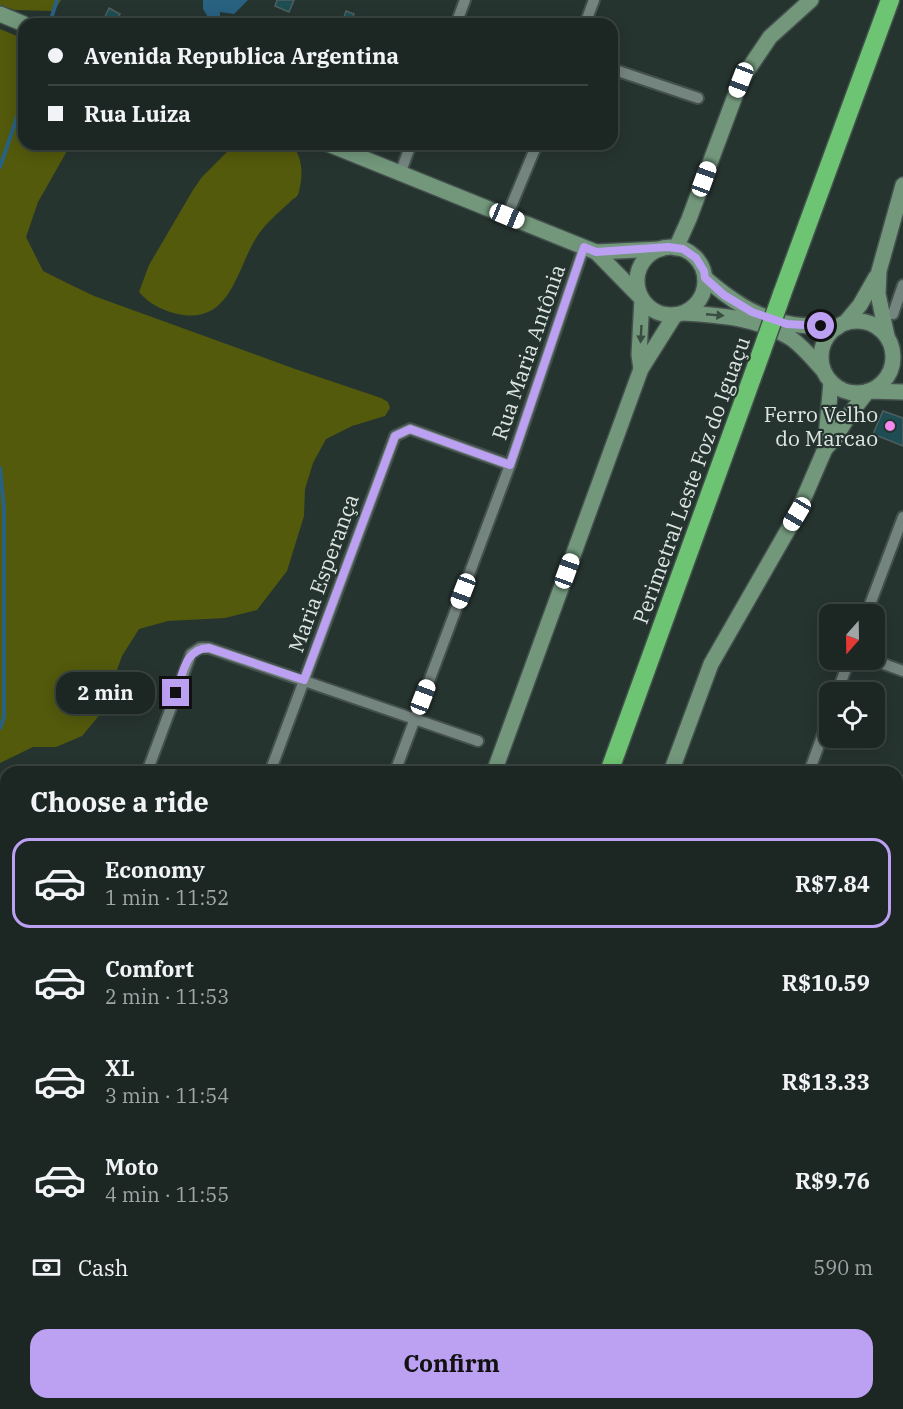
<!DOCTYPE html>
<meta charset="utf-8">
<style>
:root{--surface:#1c2724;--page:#252f2c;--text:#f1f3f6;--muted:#a0a5a6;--line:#3a4441;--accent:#bca0f2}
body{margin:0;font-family:"IBM Plex Serif",serif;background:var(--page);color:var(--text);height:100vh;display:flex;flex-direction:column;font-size:22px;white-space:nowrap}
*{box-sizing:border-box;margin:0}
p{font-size:20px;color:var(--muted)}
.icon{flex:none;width:33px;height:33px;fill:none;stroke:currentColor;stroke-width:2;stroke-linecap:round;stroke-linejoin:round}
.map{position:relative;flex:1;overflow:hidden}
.side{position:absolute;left:0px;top:766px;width:903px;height:644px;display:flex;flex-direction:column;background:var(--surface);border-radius:18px 18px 0 0;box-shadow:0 3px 15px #0003,0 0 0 2px var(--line)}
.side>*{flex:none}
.hud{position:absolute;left:18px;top:18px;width:600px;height:132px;border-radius:18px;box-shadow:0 3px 15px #0003,0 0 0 2px var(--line);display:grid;align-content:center;height:132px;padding:0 30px;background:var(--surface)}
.needle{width:39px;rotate:200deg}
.fabs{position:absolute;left:819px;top:604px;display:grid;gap:12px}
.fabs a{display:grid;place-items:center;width:66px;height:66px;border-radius:12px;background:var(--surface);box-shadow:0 3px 15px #0003,0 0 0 2px var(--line);font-size:30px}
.end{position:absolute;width:27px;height:27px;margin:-14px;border:8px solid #bca0f2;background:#111;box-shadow:0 0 0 3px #111}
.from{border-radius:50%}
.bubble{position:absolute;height:42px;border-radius:18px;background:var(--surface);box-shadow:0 3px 15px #0003,0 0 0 2px var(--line);font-size:20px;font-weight:800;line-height:42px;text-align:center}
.car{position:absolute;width:18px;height:36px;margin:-18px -9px;border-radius:8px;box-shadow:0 0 4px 2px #0007;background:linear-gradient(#fff 24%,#345 0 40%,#fff 0 76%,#345 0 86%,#fff 0)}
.hud b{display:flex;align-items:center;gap:21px;height:57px;font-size:22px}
.hud b+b{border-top:2px solid var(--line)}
.hud i{width:15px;height:15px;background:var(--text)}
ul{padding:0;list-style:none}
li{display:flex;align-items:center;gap:18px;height:90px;margin:0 12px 9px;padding:0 18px;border:3px solid transparent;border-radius:18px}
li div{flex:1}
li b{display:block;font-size:22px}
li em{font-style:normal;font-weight:800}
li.selected{border-color:var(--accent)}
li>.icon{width:54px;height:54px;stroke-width:1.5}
h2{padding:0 30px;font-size:27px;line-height:72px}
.pay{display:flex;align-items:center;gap:15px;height:66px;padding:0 30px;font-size:22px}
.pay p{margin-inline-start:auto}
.button{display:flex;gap:12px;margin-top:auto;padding:12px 30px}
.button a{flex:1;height:69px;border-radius:18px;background:var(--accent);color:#111;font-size:24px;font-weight:800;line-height:69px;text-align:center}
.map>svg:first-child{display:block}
.green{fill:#535a0c}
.water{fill:#296181}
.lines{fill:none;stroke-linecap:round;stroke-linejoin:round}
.stream{stroke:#296181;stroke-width:4}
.building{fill:#1e4e53;stroke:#4f5f61;stroke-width:1.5}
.street-casing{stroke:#44504d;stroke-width:14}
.secondary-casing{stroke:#44504d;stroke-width:18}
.highway-casing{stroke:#44504d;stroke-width:21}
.street{stroke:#74847f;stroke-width:10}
.secondary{stroke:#72977b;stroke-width:15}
.highway{stroke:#6dc472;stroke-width:18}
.highway-bridge-casing{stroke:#44504d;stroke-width:21;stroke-linecap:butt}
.highway-bridge{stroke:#6dc472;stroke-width:18}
.oneway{fill:#394d43}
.route{stroke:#bca0f2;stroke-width:8}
.poi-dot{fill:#f489f0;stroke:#263430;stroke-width:2}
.labels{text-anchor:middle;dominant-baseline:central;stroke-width:4.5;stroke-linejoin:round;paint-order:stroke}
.street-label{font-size:21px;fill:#dee6e4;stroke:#263430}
.poi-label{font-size:21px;fill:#dee6e4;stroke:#263430;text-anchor:end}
</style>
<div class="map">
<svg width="903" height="1409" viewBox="0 0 903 1409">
<rect width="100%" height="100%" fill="#263430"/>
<g class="green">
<polygon points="0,0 61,0 54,11 15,10 0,5"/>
<polygon points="0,29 24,39 24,144 71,144 38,202 26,237 43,271 69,284 94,296 295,369 381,398 388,402 390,408 385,416 352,426 326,439 313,463 305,489 304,516 287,571 257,610 225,618 168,621 139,629 122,656 102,712 82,736 56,747 33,747 0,763"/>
<path d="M235 144H291C302 156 303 171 300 187 299 190 299 194 297 196 296 198 292 199 290 202 279 212 267 222 258 235 237 266 232 322 183 315 165 312 150 305 139 292L149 265 193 190 202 177Z"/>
<polygon points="6,964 6,1163 0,1159 0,965"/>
</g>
<polygon class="water" points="203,0 248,0 234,14 220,12 220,16 228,20 238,21 240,24 212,24 203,9"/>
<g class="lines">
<g class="stream">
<polyline points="51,19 57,0"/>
<polyline points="0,167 24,97"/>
<polyline points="0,468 4,508 4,717 0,728"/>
</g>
</g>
<g class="building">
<polygon points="277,0 294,0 289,12 275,6"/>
<polygon points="109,8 120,14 115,24 102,23"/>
<polygon points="346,11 354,14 351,23 343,20"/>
<polygon points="883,411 903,418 903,446 873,434"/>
<polygon points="900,1090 903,1091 903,1105 897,1103"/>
<polygon points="897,1111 903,1113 903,1128 897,1126"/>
<polygon points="784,1404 802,1404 801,1409 782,1409"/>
</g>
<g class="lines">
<g class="street-casing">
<g id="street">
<polyline points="456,24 465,0"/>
<polyline points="585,24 594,0"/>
<polyline points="612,69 698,98"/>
<polyline points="400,174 411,144"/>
<polyline points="507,216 537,144"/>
<polyline points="893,314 903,285"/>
<polyline points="866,615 903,517"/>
<polyline points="873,660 903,671"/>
<polyline points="837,693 849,660"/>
<polyline points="147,772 191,654 200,648 209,648 478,741"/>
<polyline points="270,772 395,436 410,429 510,465"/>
<polyline points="395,772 510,465 584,247"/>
<polyline points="809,772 830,715"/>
<polyline points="897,875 903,859"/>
<polyline points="897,892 903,894"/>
<polyline points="897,1170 903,1172"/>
<polyline points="897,1205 903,1188"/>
<polyline points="897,1285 903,1287"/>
<polyline points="697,1409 699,1404"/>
<polyline points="825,1409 827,1404"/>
</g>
</g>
<g class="secondary-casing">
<g id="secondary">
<polyline points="0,14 24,24"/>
<polyline points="328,144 596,252 661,249"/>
<circle cx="671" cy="281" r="34"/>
<polyline points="676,248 689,219 741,80 770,37 811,0"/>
<polyline points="596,252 642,299 639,355 641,369"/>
<path d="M705 278C729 299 755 317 786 323 802 327 821 326 838 327"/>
<path d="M683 313C720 315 759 318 792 339 803 347 813 359 822 369"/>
<circle cx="857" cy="357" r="36"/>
<polyline points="845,323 860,305 876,277"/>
<polyline points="887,336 878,294 879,271 903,185"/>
<polyline points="825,449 831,382"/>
<polyline points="494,772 641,369 675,315"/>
<polyline points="671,772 711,664 797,514 825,449 835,438 849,415 868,391 903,392"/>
<polyline points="448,1409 450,1404"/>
</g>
</g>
<g class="highway-casing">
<g id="highway">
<polyline points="782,294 890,0"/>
<polyline points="609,772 761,353"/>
<polyline points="378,1409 380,1404"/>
</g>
</g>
<use href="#street" class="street"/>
<use href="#secondary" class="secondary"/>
<use href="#highway" class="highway"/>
<g class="highway-bridge-casing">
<polyline id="highway-bridge" points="761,353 782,294"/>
</g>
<use href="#highway-bridge" class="highway-bridge"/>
</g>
<defs><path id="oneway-solid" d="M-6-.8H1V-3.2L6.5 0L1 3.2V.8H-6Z" transform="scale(1.5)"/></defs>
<g class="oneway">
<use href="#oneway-solid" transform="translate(715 315) rotate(5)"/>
<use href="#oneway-solid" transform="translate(641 334) rotate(93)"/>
</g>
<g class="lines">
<path class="route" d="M176 693C183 674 185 648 209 648L304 680 395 436 410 429 510 465 584 247 596 252 668 247 683 249 696 258 704 271 705 278 724 295 752 312 787 324 821 326"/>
</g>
<circle class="poi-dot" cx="890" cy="426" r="6"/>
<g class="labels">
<g class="street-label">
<text transform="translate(528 352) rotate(-71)">Rua Maria Antônia</text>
<text transform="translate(691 480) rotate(-70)">Perimetral Leste Foz do Iguaçu</text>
<text transform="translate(323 573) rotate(-70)">Maria Esperança</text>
</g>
<g class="poi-label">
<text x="878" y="414">Ferro Velho<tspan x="878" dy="24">do Marcao</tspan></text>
</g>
</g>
</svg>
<div class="fabs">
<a><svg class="needle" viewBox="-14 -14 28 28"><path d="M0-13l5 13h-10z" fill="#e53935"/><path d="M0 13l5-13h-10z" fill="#a0a5a6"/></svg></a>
<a><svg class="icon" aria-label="locate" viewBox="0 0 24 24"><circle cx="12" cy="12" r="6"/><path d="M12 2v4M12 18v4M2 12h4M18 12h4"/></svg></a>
</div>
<i class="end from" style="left:821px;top:326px"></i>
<i class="end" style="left:176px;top:693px"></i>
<div class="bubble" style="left:56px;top:672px;width:99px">2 min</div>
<i class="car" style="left:741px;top:80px;rotate:201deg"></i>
<i class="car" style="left:704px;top:179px;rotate:20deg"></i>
<i class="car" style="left:507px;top:216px;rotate:112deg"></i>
<i class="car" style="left:797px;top:514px;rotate:211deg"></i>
<i class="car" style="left:567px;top:571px;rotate:20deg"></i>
<i class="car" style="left:463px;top:591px;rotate:201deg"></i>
<i class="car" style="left:423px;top:697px;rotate:21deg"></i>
<div class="hud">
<b><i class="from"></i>Avenida Republica Argentina</b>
<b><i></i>Rua Luiza</b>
</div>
<section class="side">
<h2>Choose a ride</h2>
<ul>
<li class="selected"><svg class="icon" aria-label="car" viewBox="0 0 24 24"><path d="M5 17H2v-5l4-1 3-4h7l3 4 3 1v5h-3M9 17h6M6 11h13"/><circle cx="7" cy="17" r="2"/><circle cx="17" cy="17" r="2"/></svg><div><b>Economy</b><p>1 min · 11:52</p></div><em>R$7.84</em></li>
<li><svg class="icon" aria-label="car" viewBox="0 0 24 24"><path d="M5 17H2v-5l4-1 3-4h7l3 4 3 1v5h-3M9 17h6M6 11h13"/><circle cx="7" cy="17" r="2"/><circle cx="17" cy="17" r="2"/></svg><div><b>Comfort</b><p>2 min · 11:53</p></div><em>R$10.59</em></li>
<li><svg class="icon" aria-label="car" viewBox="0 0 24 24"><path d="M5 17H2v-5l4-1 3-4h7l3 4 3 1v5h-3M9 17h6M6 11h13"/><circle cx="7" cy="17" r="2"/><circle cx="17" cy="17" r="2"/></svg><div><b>XL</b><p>3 min · 11:54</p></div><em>R$13.33</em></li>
<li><svg class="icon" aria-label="car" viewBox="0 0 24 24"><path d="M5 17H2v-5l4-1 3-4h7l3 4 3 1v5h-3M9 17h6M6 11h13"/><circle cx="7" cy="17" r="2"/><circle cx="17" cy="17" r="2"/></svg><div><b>Moto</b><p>4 min · 11:55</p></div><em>R$9.76</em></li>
</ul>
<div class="pay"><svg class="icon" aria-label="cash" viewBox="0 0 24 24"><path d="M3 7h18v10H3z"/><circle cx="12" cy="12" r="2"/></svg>Cash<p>590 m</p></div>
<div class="button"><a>Confirm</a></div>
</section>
</div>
